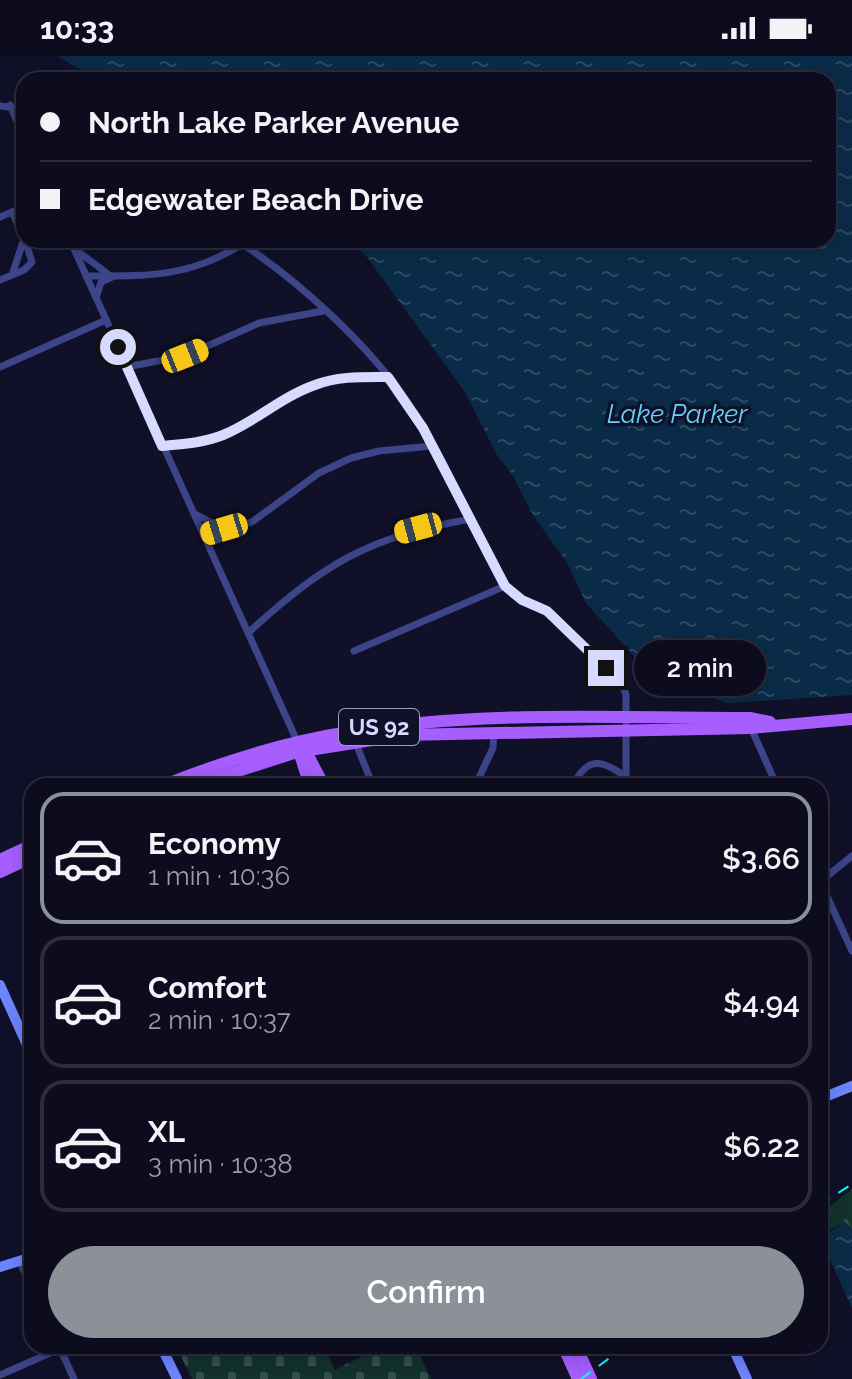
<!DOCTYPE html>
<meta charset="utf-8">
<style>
:root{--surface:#0c0c1e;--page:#1a1a2b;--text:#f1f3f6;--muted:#9a9ba4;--line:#2c2c3c;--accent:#8c9099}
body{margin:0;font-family:Raleway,sans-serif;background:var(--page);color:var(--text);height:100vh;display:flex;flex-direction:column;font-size:30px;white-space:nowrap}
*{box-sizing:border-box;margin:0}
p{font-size:26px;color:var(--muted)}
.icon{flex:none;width:44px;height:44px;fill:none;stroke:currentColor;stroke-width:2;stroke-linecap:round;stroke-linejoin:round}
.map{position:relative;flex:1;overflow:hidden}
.details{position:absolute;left:24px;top:722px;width:804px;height:576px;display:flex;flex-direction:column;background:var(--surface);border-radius:24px;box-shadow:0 4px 20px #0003,0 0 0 2px var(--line)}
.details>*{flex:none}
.banner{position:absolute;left:16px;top:16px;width:820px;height:176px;border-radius:24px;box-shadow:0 4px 20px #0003,0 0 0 2px var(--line);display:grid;align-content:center;height:176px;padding:0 24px;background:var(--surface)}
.end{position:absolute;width:36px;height:36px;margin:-18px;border:10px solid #d7daff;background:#111;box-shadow:0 0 0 4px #111}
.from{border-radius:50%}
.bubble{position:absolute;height:56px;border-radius:28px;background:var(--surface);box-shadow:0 4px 20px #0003,0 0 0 2px var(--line);font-size:26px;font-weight:600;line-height:56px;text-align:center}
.car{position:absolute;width:24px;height:48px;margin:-24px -12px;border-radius:10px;box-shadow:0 0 6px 2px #0007;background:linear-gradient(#f5c518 24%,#345 0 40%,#f5c518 0 76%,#345 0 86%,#f5c518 0)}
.banner b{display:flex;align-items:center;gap:28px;height:76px;font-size:30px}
.banner b+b{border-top:2px solid var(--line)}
.banner i{width:20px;height:20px;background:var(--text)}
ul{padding:14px 0 0;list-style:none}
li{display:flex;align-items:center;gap:24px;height:132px;margin:0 16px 12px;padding:0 8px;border:4px solid var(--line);border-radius:24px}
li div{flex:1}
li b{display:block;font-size:30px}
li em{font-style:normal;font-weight:600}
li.selected{border-color:var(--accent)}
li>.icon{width:72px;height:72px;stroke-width:1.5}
.action{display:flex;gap:16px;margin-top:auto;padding:16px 24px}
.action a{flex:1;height:92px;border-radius:48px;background:var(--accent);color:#fff;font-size:32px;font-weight:600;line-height:92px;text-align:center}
.status{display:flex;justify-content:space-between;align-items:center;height:56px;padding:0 40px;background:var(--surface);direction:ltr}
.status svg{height:22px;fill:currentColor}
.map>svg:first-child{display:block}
.forest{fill:url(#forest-firs)}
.cemetery{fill:url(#cemetery-stones)}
.water{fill:url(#water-ripples)}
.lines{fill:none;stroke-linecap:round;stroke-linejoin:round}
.street{stroke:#3b4588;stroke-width:7}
.secondary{stroke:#6e84ff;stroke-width:10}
.primary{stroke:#a65eff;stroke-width:12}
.rail{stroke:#03ffeb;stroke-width:2;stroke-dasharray:12 10;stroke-linecap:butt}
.route{stroke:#d7daff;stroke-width:10}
.labels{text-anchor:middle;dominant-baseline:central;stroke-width:7;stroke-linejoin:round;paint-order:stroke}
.shield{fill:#101028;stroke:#9b9dbe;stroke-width:2}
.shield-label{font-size:22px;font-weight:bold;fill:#d7daff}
.water-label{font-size:26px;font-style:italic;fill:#65d3ff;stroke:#101028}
</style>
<div class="status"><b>10:33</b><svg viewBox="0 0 49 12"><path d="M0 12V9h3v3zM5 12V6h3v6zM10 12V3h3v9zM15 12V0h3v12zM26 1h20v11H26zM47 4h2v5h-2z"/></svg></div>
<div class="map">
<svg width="852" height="1323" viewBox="0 0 852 1323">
<defs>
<pattern id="forest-firs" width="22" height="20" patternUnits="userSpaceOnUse" patternTransform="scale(2)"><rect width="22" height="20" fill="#13322c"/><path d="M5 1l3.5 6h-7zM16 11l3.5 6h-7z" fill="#354f4c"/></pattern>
<pattern id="cemetery-stones" width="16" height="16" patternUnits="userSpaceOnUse" patternTransform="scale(2)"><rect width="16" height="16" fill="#13322c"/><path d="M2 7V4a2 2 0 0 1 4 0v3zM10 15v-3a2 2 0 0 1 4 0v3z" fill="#354f4c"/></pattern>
<pattern id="water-ripples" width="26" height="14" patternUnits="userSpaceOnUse" patternTransform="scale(2)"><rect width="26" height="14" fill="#0a2b47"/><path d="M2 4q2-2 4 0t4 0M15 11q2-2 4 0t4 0" fill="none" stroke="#2d4963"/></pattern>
</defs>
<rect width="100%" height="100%" fill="#101028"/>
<polygon class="forest" points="852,1133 852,1173 845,1166 820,1179 820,1158"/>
<polygon class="cemetery" points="176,1290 324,1290 335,1314 382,1290 416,1290 431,1323 192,1323"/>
<g class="water">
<polygon points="57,0 852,0 852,639 727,647 650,618 586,547 567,507 533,459 512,418 498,401 465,336 367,201 350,184 828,184 828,24 99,24"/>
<polygon points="845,1166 852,1173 852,1252 820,1182"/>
</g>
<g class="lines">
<g class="street">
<polyline points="10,49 24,82"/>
<polyline points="0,50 24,53"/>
<polyline points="12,156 24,182"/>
<polyline points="0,161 24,151"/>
<polyline points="70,184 297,685"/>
<path d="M236 184C296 222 368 288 408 347 446 404 472 470 505 530L522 544 547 555 620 625 626 638V722"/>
<polyline points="76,194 112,221 101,226 96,242"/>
<polyline points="12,219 24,183"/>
<path d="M86 220C144 220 190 222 242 188"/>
<polyline points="0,224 24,214 32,206 25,184"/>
<polyline points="0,311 106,264"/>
<polyline points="126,311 185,300 259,267 323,255"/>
<path d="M162 390C183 388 203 387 223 379 255 366 281 341 315 329 338 321 363 321 388 321"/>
<polyline points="195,458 222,472"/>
<polyline points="203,479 252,466 319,417 351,402 379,395 432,390"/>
<path d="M249 576C325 507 368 481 471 463"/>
<polyline points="354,595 505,530"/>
<polyline points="751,672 777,730"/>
<polyline points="355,685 373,730"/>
<polyline points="475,730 493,692 494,676"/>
<path d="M573 730C591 690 612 712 639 730"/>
<polyline points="820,825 852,895"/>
<polyline points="820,826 852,800"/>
<polyline points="20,1206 32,1232"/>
<polyline points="59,1290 74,1323"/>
<polyline points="0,1319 66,1290"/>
</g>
<g class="secondary">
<polyline points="0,929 32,1000"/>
<polyline points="820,1043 852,1030"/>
<polyline points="0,1211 32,1201"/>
<polyline points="161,1290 177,1323"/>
<polyline points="732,1290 747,1323"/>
</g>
<g class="primary">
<polyline points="297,689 310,730"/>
<polyline points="303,690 324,730"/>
<path d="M162 730C222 706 284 686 349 676 480 654 617 662 750 662L770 666"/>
<polyline points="192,730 297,696 403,679 751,672 852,663"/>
<polyline points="0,804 32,789"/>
<polyline points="0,816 32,801"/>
<polyline points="563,1290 578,1323"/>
<polyline points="576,1290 591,1323"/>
</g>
<g class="rail">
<polyline points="820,1149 852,1128"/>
<polyline points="581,1323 626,1290"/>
</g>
</g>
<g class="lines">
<path class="route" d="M118 291 162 390C183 388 203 387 223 379 255 366 281 341 315 329 338 320 363 321 388 321L423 372 505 530 522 544 547 555 606 612"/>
</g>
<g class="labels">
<rect class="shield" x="339" y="653" width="80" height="36" rx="6"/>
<g class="shield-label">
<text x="379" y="671">US 92</text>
</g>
<g class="water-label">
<text x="677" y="358">Lake Parker</text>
</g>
</g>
</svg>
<i class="end from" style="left:118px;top:291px"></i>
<i class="end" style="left:606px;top:612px"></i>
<div class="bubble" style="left:634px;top:584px;width:132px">2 min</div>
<i class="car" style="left:185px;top:300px;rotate:68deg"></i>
<i class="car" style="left:418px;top:472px;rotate:255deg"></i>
<i class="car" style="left:224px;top:473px;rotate:253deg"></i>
<div class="banner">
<b><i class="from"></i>North Lake Parker Avenue</b>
<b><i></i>Edgewater Beach Drive</b>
</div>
<section class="details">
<ul>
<li class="selected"><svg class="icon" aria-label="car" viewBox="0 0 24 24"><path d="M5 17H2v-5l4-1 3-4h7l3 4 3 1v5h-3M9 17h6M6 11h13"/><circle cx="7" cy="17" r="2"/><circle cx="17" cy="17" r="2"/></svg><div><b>Economy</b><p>1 min · 10:36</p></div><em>$3.66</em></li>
<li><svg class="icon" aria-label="car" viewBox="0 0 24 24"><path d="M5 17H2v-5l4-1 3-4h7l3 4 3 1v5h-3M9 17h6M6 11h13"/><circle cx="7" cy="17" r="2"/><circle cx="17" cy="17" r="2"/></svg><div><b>Comfort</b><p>2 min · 10:37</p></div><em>$4.94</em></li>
<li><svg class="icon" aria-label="car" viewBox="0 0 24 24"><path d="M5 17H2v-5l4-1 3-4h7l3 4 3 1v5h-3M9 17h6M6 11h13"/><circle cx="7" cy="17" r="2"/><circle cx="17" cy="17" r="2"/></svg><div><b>XL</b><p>3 min · 10:38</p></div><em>$6.22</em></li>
</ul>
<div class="action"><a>Confirm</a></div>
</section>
</div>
